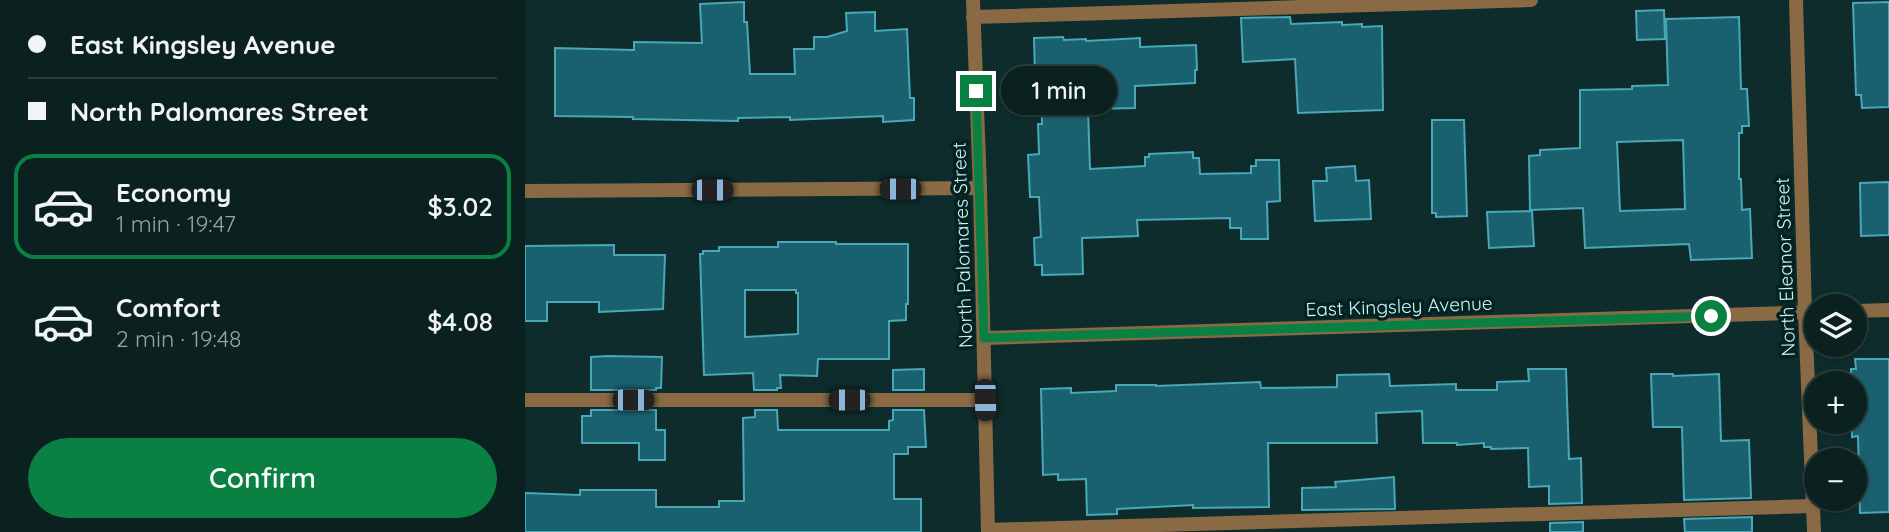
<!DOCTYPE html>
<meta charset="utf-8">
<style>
:root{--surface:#0a2120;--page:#132929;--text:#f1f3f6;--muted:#99a3a5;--line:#2a3e3e;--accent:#0b8043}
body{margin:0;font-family:Quicksand,sans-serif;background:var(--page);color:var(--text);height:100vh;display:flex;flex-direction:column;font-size:26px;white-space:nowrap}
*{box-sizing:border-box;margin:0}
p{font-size:23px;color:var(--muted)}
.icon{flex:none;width:38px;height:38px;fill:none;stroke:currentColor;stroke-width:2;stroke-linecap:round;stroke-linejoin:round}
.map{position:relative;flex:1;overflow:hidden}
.drawer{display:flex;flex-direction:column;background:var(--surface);width:525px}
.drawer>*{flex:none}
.banner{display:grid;align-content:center;height:154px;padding:0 28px;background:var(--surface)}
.controls{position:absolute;left:1279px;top:294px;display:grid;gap:14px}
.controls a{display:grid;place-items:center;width:63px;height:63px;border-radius:50%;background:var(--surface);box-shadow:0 2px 5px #0004,0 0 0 2px var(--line);font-size:35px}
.end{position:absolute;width:32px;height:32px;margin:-16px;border:9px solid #0b8043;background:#fff;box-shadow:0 0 0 4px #fff}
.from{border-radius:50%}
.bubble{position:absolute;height:49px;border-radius:24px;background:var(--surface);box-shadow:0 2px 5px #0004,0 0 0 2px var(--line);font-size:23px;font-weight:600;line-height:49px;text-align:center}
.car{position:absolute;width:21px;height:42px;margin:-21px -10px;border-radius:9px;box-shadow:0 0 5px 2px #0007;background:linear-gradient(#222 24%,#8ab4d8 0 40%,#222 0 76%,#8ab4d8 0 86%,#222 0)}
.banner b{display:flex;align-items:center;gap:24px;height:66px;font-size:26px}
.banner b+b{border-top:2px solid var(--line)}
.banner i{width:18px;height:18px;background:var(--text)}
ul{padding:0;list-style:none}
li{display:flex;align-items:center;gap:21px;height:105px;margin:0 14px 10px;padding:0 14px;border:4px solid transparent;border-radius:21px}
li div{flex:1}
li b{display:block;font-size:26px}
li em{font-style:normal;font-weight:600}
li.current{border-color:var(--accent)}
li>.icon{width:63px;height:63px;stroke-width:1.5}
.action{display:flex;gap:14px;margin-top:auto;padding:14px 28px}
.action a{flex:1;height:80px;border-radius:42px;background:var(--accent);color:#fff;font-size:28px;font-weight:600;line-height:80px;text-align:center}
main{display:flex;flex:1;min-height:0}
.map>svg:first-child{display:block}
.building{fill:#19616e;stroke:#4aa7b8;stroke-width:2;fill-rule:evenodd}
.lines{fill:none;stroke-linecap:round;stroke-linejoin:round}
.service{stroke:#896a44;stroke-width:14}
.minor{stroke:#896a44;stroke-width:14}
.tertiary{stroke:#896a44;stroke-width:14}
.route{stroke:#0b8043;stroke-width:9}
.labels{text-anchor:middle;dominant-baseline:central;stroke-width:7;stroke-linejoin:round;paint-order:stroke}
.street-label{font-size:19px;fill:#ccf8f5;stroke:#032221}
</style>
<main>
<section class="drawer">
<div class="banner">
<b><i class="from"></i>East Kingsley Avenue</b>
<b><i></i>North Palomares Street</b>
</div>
<ul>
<li class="current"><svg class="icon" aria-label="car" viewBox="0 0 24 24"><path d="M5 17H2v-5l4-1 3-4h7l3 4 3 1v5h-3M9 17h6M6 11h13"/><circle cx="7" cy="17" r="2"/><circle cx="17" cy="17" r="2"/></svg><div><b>Economy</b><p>1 min · 19:47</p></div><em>$3.02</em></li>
<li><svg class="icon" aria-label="car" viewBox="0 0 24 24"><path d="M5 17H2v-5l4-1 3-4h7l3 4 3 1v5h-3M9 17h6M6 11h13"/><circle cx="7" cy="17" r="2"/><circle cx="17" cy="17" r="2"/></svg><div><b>Comfort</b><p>2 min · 19:48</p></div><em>$4.08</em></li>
</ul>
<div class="action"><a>Confirm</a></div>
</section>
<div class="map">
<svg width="1364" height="532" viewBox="0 0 1364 532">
<rect width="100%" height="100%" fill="#0d2c2b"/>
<g class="building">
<polygon points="219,2 219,22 222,22 225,74 270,74 269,49 289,49 289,37 302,37 322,31 321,13 350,12 350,31 382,29 385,98 389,98 389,120 358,122 358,116 265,120 265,117 213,118 213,121 108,119 108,117 30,116 30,48 109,50 109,42 177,43 175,4"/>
<polygon points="1364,2 1364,107 1337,108 1336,95 1331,95 1328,3"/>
<polygon points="1139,10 1140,39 1112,40 1111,11"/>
<polygon points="765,17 766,24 817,22 817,25 837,24 837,27 857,26 858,110 773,113 770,59 718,62 716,18"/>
<path d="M1214 17 1216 89H1222L1224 126H1217V133H1214V179H1216L1217 210 1225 209 1227 258 1166 260 1164 244 1060 248 1058 208 1005 210 1004 156 1015 155V150L1055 148V90L1107 89V86L1143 85 1141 19ZM1158 140 1160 209 1095 211 1092 142Z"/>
<polygon points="538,37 539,40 561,39 561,41 615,38 615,47 671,45 672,70 670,70 670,83 610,86 610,108 563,109 565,169 620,166 620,157 624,157 624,154 668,152 668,158 674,158 675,174 726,173 726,166 731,166 731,160 754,160 755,201 742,202 743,239 716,239 716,228 705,228 705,218 612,220 613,236 557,238 558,274 517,275 517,265 510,265 509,238 516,237 514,197 505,197 503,155 514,154 513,124 517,124 516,75 510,76 509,38"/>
<polygon points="907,120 939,120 942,216 911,217 911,213 907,213"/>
<polygon points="830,166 831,181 844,180 846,219 790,221 788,181 802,181 801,168"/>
<polygon points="1364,182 1364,235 1336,236 1335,183"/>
<polygon points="1007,211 1009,246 964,248 962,212"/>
<path d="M253 242H311V244H383V304H381V320L364 321V359H293L292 376 255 375 256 388H252V390H229L228 373 179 375 175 254H178V251H194V247H253ZM220 290H271V293H273V334L220 337Z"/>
<polygon points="89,245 89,255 140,255 138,309 74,312 74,302 22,302 22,321 0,321 0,246"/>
<polygon points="82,356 137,357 136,388 131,388 131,390 66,390 66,357"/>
<polygon points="1330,359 1364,359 1364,512 1335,513 1333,436 1327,437 1327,422 1330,422 1330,383 1326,383 1326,369 1331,369"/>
<polygon points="399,369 399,390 368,390 368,370"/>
<polygon points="1003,369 1041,369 1044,459 1056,458 1057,503 1024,504 1024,486 1004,487 1003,448 966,449 966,447 959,447 959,443 932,445 932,443 898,443 897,411 851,413 852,443 743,443 744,507 668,508 668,505 592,509 592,514 562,515 561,479 533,480 533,474 518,475 516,389 546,388 546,393 591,391 591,385 631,385 631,386 735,382 736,388 812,387 812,375 864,374 865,386 931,384 931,390 972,390 972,382 1004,381"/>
<polygon points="1126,374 1148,374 1148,376 1194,374 1196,441 1224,440 1226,498 1159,500 1157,427 1128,427"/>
<polygon points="66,410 131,410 131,430 140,430 140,460 114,460 114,443 57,443 57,416 66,416"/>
<polygon points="230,410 252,410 253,430 364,430 364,421 368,420 368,410 399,410 401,447 383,447 383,454 369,454 369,499 396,499 396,532 0,532 0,493 55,495 55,490 131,490 131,507 194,507 194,501 219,501 218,418 230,417"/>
<polygon points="869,477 870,509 777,510 777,488 811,487 810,482"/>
<polygon points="1227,517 1227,532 1160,532 1159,519"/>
<polygon points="1058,522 1058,532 1025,532 1025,523"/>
</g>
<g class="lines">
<g class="service">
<polyline points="448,17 1006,0"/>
<polyline points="0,400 460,400"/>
<polyline points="463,530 1288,506"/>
</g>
<g class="minor">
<polyline points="448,0 455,188 463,532"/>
<polyline points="1271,0 1280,312 1289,532"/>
<polyline points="0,191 455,188"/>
</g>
<g class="tertiary">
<polyline points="1330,311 1364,310"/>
<polyline points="459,338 1292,312"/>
</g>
</g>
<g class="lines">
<polyline class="route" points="451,91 459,338 1186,316"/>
</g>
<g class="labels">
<g class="street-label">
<text transform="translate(437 245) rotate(-92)">North Palomares Street</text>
<text transform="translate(1260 267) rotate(-92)">North Eleanor Street</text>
<text transform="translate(874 306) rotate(-2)">East Kingsley Avenue</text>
</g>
</g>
</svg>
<div class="controls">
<a><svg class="icon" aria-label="layers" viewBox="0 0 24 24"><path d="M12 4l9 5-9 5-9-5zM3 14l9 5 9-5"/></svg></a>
<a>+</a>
<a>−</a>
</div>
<i class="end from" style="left:1186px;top:316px"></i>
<i class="end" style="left:451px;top:91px"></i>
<div class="bubble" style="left:476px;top:66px;width:116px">1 min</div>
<i class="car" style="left:375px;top:189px;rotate:270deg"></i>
<i class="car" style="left:187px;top:190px;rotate:90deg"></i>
<i class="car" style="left:108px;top:400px;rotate:90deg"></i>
<i class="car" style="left:324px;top:400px;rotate:270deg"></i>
<i class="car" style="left:460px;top:400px;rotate:179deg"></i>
</div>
</main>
